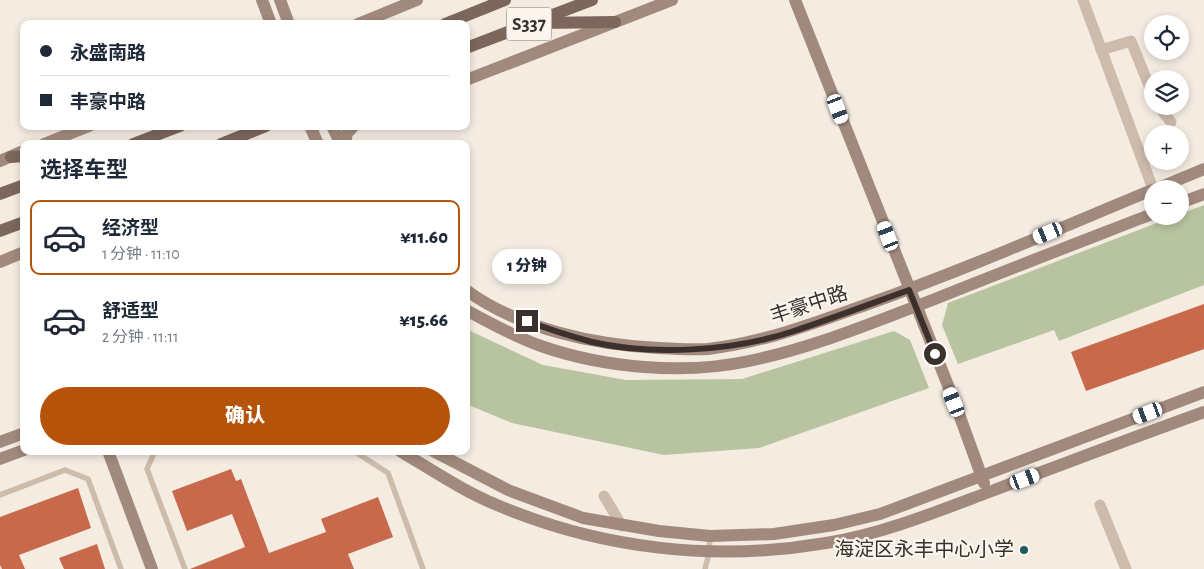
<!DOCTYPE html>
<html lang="zh">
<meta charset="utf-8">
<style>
:root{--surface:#fff;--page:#f6f6f7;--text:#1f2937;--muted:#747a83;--line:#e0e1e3;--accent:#b45309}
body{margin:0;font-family:"Alegreya Sans","Noto Sans SC",sans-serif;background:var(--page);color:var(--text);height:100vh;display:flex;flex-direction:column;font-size:19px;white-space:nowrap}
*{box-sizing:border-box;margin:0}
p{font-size:16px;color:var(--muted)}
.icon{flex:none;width:28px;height:28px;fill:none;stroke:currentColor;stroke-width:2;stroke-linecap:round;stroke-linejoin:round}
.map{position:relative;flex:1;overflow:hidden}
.side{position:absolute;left:20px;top:140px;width:450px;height:315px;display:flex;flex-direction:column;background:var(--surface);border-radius:10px;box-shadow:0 2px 8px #0003}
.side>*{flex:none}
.top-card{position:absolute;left:20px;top:20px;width:450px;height:110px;border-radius:10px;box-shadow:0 2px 8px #0003;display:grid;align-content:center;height:110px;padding:0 20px;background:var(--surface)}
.controls{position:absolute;left:1144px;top:15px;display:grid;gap:10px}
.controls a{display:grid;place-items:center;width:45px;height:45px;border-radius:50%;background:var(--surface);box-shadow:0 2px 8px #0003;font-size:25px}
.end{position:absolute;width:22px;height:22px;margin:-11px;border:6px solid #3b302b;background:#fff;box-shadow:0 0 0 2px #fff}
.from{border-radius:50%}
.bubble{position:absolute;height:35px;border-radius:18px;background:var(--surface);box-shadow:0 2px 8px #0003;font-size:16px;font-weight:800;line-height:35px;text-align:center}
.car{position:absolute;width:15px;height:30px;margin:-15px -8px;border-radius:6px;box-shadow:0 0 4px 1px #0007;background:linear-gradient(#fff 24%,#345 0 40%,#fff 0 76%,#345 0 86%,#fff 0)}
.top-card b{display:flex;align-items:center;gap:18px;height:48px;font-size:19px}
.top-card b+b{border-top:1px solid var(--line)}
.top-card i{width:12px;height:12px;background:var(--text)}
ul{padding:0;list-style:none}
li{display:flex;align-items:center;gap:15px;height:75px;margin:0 10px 8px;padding:0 10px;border:2px solid transparent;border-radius:10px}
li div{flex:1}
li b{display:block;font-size:19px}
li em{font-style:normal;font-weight:800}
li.on{border-color:var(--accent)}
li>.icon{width:45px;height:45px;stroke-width:1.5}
h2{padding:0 20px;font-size:22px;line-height:60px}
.button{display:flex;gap:10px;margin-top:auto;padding:10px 20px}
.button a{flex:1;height:58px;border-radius:30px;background:var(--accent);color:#fff;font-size:20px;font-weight:800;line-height:58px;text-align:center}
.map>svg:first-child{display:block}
.park{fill:#b8c4a0}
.building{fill:#c8694b}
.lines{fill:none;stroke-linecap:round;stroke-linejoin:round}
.lane{stroke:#cdbbac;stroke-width:5.5}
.street{stroke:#cdbbac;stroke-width:11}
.secondary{stroke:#a18a7d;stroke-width:12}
.primary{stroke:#7d675c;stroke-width:12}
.route{stroke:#3b302b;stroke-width:6}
.poi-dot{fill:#1f5a5e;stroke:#fbf5ee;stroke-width:2}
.labels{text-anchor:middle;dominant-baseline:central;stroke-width:4.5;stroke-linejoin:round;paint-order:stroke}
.shield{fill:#fbf5ee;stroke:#756b66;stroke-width:1}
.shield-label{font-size:19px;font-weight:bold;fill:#3b302b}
.street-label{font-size:20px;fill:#3b302b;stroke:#fbf5ee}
.poi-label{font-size:20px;fill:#3b302b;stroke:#fbf5ee;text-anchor:end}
</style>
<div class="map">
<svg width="1204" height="569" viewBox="0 0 1204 569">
<rect width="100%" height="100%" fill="#f4ebe1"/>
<g class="park">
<polygon points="1204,205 1204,285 1059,341 1054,330 958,364 942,325 948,303 1175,216 1180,216 1180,214"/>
<polygon points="466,329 543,365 626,380 742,379 894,331 910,340 929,388 759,448 664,455 512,423 466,404"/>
</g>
<g class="building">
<polygon points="1204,304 1204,349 1086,391 1071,352"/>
<polygon points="231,469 236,481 241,479 269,553 326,532 321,519 378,497 393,537 348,554 354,569 190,569 245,547 232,514 187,531 172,491"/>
<polygon points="78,488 91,528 19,555 25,569 2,569 0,565 0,517"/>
<polygon points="97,544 105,569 64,569 59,558"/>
</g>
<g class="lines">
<g class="lane">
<polyline points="155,451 147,469 185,569"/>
<polyline points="354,451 388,473 423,569"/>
<polyline points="0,495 65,470 88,479 121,569"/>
<polyline points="705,569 709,553 710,537"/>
</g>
<g class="street">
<polyline points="1083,0 1153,189"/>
<polyline points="1101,50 1131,41 1152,93"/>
<polyline points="1158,106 1171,122"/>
<polyline points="604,496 622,526"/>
<polyline points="1100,505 1126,569"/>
</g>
<g class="secondary">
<polyline points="262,0 271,24"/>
<polyline points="280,0 289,24"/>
<polyline points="795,0 955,403 984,483"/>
<polyline points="358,24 417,0"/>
<polyline points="466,80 672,0"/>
<polyline points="310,126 318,144"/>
<polyline points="332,126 341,144"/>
<polyline points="44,144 89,126"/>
<polyline points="345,144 347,133 354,126"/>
<polyline points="0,161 21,152"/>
<polyline points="1156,189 1204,169"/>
<polyline points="1180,203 1204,194"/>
<polyline points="0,262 24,252"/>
<path d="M466 290C519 329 595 345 659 348 675 349 692 350 708 349 765 342 815 323 868 304 964 270 1058 229 1152 190"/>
<path d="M466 310C490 323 515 337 541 346 604 368 684 375 749 361 813 348 874 322 935 299 1007 270 1080 242 1152 214"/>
<polyline points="0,442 24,433"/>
<polyline points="108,451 152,569"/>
<path d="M400 451C432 470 463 491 497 505 601 549 715 562 826 543 882 534 936 512 989 492 1060 465 1132 438 1204 412"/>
<polyline points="433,451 508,490 583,518 659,531 710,536 774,534 834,525 880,514 1204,392"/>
<polyline points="0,459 24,450"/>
</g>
<g class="primary">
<polyline points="540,23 615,22"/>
<polyline points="445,24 505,0"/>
<polyline points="466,48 592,0"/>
<polyline points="133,144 180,126"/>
<polyline points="221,144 266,126"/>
<polyline points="11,157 24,156"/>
<polyline points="0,194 24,185"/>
<polyline points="0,231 24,222"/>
</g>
</g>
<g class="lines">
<path class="route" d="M527 321C548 329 570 336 592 342 653 356 732 351 791 332 831 319 870 304 909 290L935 354"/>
</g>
<circle class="poi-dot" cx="1024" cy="550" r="5"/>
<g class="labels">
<rect class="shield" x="506.5" y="7.5" width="45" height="33" rx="4"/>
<g class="shield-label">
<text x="529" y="24">S337</text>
</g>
<g class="street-label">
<text transform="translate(809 305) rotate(-18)">丰豪中路</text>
</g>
<g class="poi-label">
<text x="1014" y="550">海淀区永丰中心小学</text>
</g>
</g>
</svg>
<div class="controls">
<a><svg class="icon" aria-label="locate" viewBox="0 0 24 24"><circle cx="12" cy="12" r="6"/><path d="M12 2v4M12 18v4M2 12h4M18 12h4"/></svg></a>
<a><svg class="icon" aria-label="layers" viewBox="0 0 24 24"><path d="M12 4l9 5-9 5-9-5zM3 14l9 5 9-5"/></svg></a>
<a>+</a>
<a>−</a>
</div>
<i class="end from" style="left:935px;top:354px"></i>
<i class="end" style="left:527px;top:321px"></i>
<div class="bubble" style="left:492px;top:249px;width:70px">1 分钟</div>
<i class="car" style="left:838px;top:109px;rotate:159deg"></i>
<i class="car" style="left:1048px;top:233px;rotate:248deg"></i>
<i class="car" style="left:888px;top:236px;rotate:339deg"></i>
<i class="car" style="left:954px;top:402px;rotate:338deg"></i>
<i class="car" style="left:1148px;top:413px;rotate:249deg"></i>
<i class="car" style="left:1025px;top:479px;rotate:69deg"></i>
<div class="top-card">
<b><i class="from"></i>永盛南路</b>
<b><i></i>丰豪中路</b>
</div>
<section class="side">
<h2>选择车型</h2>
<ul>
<li class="on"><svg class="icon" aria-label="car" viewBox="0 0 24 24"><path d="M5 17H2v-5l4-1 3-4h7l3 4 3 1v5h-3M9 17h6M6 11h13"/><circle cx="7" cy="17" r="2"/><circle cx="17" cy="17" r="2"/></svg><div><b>经济型</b><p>1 分钟 · 11:10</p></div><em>¥11.60</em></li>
<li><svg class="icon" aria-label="car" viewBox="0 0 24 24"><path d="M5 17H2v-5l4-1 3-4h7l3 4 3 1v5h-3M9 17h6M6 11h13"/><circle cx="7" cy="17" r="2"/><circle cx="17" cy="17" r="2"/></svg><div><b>舒适型</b><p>2 分钟 · 11:11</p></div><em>¥15.66</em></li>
</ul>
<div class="button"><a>确认</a></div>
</section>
</div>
